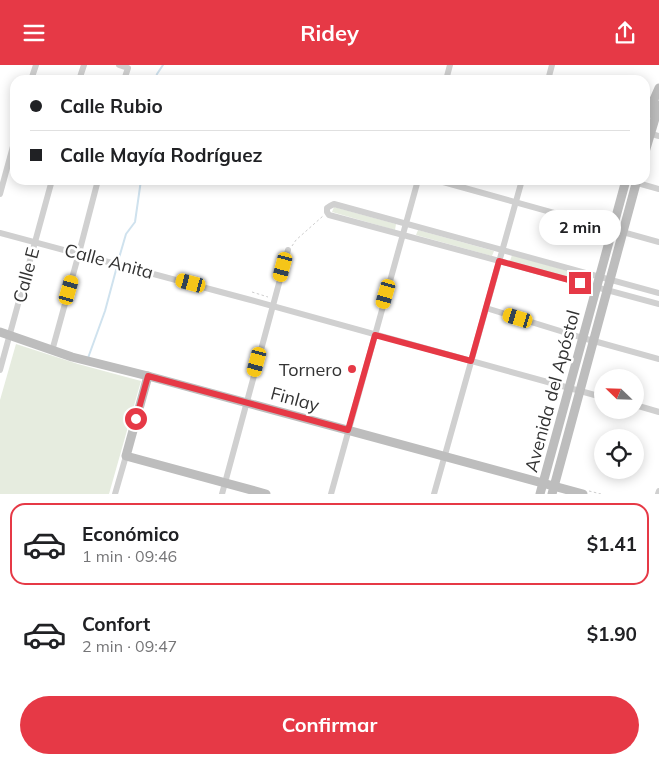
<!DOCTYPE html>
<html lang="es">
<meta charset="utf-8">
<style>
:root{--surface:#fff;--page:#f6f6f6;--text:#202124;--muted:#757577;--line:#e0e0e0;--accent:#e63946}
body{margin:0;font-family:Mulish,sans-serif;background:var(--page);color:var(--text);height:100vh;display:flex;flex-direction:column;font-size:19px;white-space:nowrap}
*{box-sizing:border-box;margin:0}
p{font-size:16px;color:var(--muted)}
.icon{flex:none;width:28px;height:28px;fill:none;stroke:currentColor;stroke-width:2;stroke-linecap:round;stroke-linejoin:round}
.map{position:relative;height:429px;overflow:hidden}
.panel{display:flex;flex-direction:column;background:var(--surface);flex:1}
.panel>*{flex:none}
.hud{position:absolute;left:10px;top:10px;width:640px;height:110px;border-radius:15px;box-shadow:0 2px 12px #0003;display:grid;align-content:center;height:110px;padding:0 20px;background:var(--surface)}
.needle{width:32px;rotate:293deg}
.buttons{position:absolute;left:594px;top:304px;display:grid;gap:10px}
.buttons a{display:grid;place-items:center;width:50px;height:50px;border-radius:50%;background:var(--surface);box-shadow:0 2px 12px #0003;font-size:25px}
.end{position:absolute;width:22px;height:22px;margin:-11px;border:6px solid #e63946;background:#fff;box-shadow:0 0 0 2px #fff}
.from{border-radius:50%}
.bubble{position:absolute;height:35px;border-radius:18px;background:var(--surface);box-shadow:0 2px 12px #0003;font-size:16px;font-weight:700;line-height:35px;text-align:center}
.car{position:absolute;width:15px;height:30px;margin:-15px -8px;border-radius:6px;box-shadow:0 0 4px 1px #0007;background:linear-gradient(#f5c518 24%,#345 0 40%,#f5c518 0 76%,#345 0 86%,#f5c518 0)}
.hud b{display:flex;align-items:center;gap:18px;height:48px;font-size:19px}
.hud b+b{border-top:1px solid var(--line)}
.hud i{width:12px;height:12px;background:var(--text)}
ul{padding:9px 0 0;list-style:none}
li{display:flex;align-items:center;gap:15px;height:82px;margin:0 10px 8px;padding:0 10px;border:2px solid transparent;border-radius:15px}
li div{flex:1}
li b{display:block;font-size:19px}
li em{font-style:normal;font-weight:700}
li.selected{border-color:var(--accent)}
li>.icon{width:45px;height:45px;stroke-width:1.5}
.cta{display:flex;gap:10px;margin-top:auto;padding:10px 20px}
.cta a{flex:1;height:58px;border-radius:30px;background:var(--accent);color:#fff;font-size:20px;font-weight:700;line-height:58px;text-align:center}
header{display:flex;justify-content:space-between;align-items:center;height:65px;padding:0 20px;background:var(--accent);color:#fff;font-size:22px;font-weight:700}
.map>svg:first-child{display:block}
.green{fill:#e6ecdf}
.lines{fill:none;stroke-linecap:round;stroke-linejoin:round}
.stream{stroke:#cfe2ee;stroke-width:2}
.path{stroke:#cdcdcd;stroke-width:1;stroke-dasharray:2.5 2.5;stroke-linecap:butt}
.street{stroke:#d0d0d0;stroke-width:6}
.secondary{stroke:#bdbdbd;stroke-width:9}
.route{stroke:#e63946;stroke-width:6}
.poi-dot{fill:#e63946;stroke:#fff;stroke-width:2}
.labels{text-anchor:middle;dominant-baseline:central;stroke-width:5;stroke-linejoin:round;paint-order:stroke}
.street-label{font-size:18px;fill:#333;stroke:#fff}
.poi-label{font-size:18px;fill:#333;stroke:#fff;text-anchor:end}
</style>
<header><svg class="icon" aria-label="menu" viewBox="0 0 24 24"><path d="M4 6h16M4 12h16M4 18h16"/></svg>Ridey<svg class="icon" aria-label="share" viewBox="0 0 24 24"><path d="M12 15V3M7 8l5-5 5 5M5 13v7h14v-7"/></svg></header>
<div class="map">
<svg width="659" height="429" viewBox="0 0 659 429">
<rect width="100%" height="100%" fill="#fff"/>
<g class="green">
<polygon points="334,142 396,159 395,165 332,147"/>
<polygon points="418,165 494,186 492,191 416,170"/>
<polygon points="512,190 593,213 591,218 510,196"/>
<polygon points="16,279 78,299 141,316 109,429 0,429 0,335"/>
</g>
<g class="lines">
<g class="stream">
<polyline points="155,15 157,9 163,0"/>
<polyline points="119,193 126,169 135,157 141,115"/>
<polyline points="88,293 105,246 116,205"/>
</g>
<g class="path">
<polyline points="292,181 296,175 323,151"/>
<polyline points="252,227 268,232"/>
<polyline points="589,426 601,429"/>
</g>
<g class="street">
<polyline points="119,0 128,3 124,15"/>
<polyline points="446,13 454,15"/>
<polyline points="31,15 36,0"/>
<polyline points="79,15 84,0"/>
<polyline points="446,15 450,0"/>
<polyline points="548,15 552,0"/>
<polyline points="645,67 659,71"/>
<polyline points="436,115 659,177"/>
<polyline points="634,117 659,124"/>
<polyline points="0,129 15,74"/>
<polyline points="0,168 247,234 602,332"/>
<polyline points="659,228 334,139 330,141 327,143 327,147 329,150 659,239"/>
<polyline points="486,243 583,273 659,294"/>
<polyline points="52,286 79,188 98,115"/>
<polyline points="0,305 52,115"/>
<polyline points="635,340 659,347"/>
<polyline points="115,429 126,391"/>
<polyline points="222,429 288,185"/>
<polyline points="331,429 418,115"/>
<polyline points="434,429 522,115"/>
<polyline points="658,429 659,426"/>
</g>
<g class="secondary">
<polyline points="645,55 659,23"/>
<polyline points="645,87 659,40"/>
<polyline points="0,267 72,292 148,311 583,429"/>
<polyline points="148,311 126,391 266,429"/>
<polyline points="540,429 626,115"/>
<polyline points="552,429 637,115"/>
</g>
</g>
<g class="lines">
<polyline class="route" points="136,354 148,311 348,365 375,270 471,296 499,196 580,218"/>
</g>
<circle class="poi-dot" cx="352" cy="304" r="5"/>
<g class="labels">
<g class="street-label">
<text transform="translate(109 196) rotate(15)">Calle Anita</text>
<text transform="translate(26 210) rotate(-75)">Calle E</text>
<text transform="translate(552 326) rotate(-75)">Avenida del Apóstol</text>
<text transform="translate(295 334) rotate(15)">Finlay</text>
</g>
<g class="poi-label">
<text x="342" y="304">Tornero</text>
</g>
</g>
</svg>
<div class="buttons">
<a><svg class="needle" viewBox="-14 -14 28 28"><path d="M0-13l5 13h-10z" fill="#e53935"/><path d="M0 13l5-13h-10z" fill="#757577"/></svg></a>
<a><svg class="icon" aria-label="locate" viewBox="0 0 24 24"><circle cx="12" cy="12" r="6"/><path d="M12 2v4M12 18v4M2 12h4M18 12h4"/></svg></a>
</div>
<i class="end from" style="left:136px;top:354px"></i>
<i class="end" style="left:580px;top:218px"></i>
<div class="bubble" style="left:539px;top:145px;width:82px">2 min</div>
<i class="car" style="left:283px;top:202px;rotate:195deg"></i>
<i class="car" style="left:191px;top:218px;rotate:285deg"></i>
<i class="car" style="left:69px;top:225px;rotate:16deg"></i>
<i class="car" style="left:386px;top:229px;rotate:196deg"></i>
<i class="car" style="left:518px;top:253px;rotate:287deg"></i>
<i class="car" style="left:257px;top:297px;rotate:195deg"></i>
<div class="hud">
<b><i class="from"></i>Calle Rubio</b>
<b><i></i>Calle Mayía Rodríguez</b>
</div>
</div>
<section class="panel">
<ul>
<li class="selected"><svg class="icon" aria-label="car" viewBox="0 0 24 24"><path d="M5 17H2v-5l4-1 3-4h7l3 4 3 1v5h-3M9 17h6M6 11h13"/><circle cx="7" cy="17" r="2"/><circle cx="17" cy="17" r="2"/></svg><div><b>Económico</b><p>1 min · 09:46</p></div><em>$1.41</em></li>
<li><svg class="icon" aria-label="car" viewBox="0 0 24 24"><path d="M5 17H2v-5l4-1 3-4h7l3 4 3 1v5h-3M9 17h6M6 11h13"/><circle cx="7" cy="17" r="2"/><circle cx="17" cy="17" r="2"/></svg><div><b>Confort</b><p>2 min · 09:47</p></div><em>$1.90</em></li>
</ul>
<div class="cta"><a>Confirmar</a></div>
</section>
